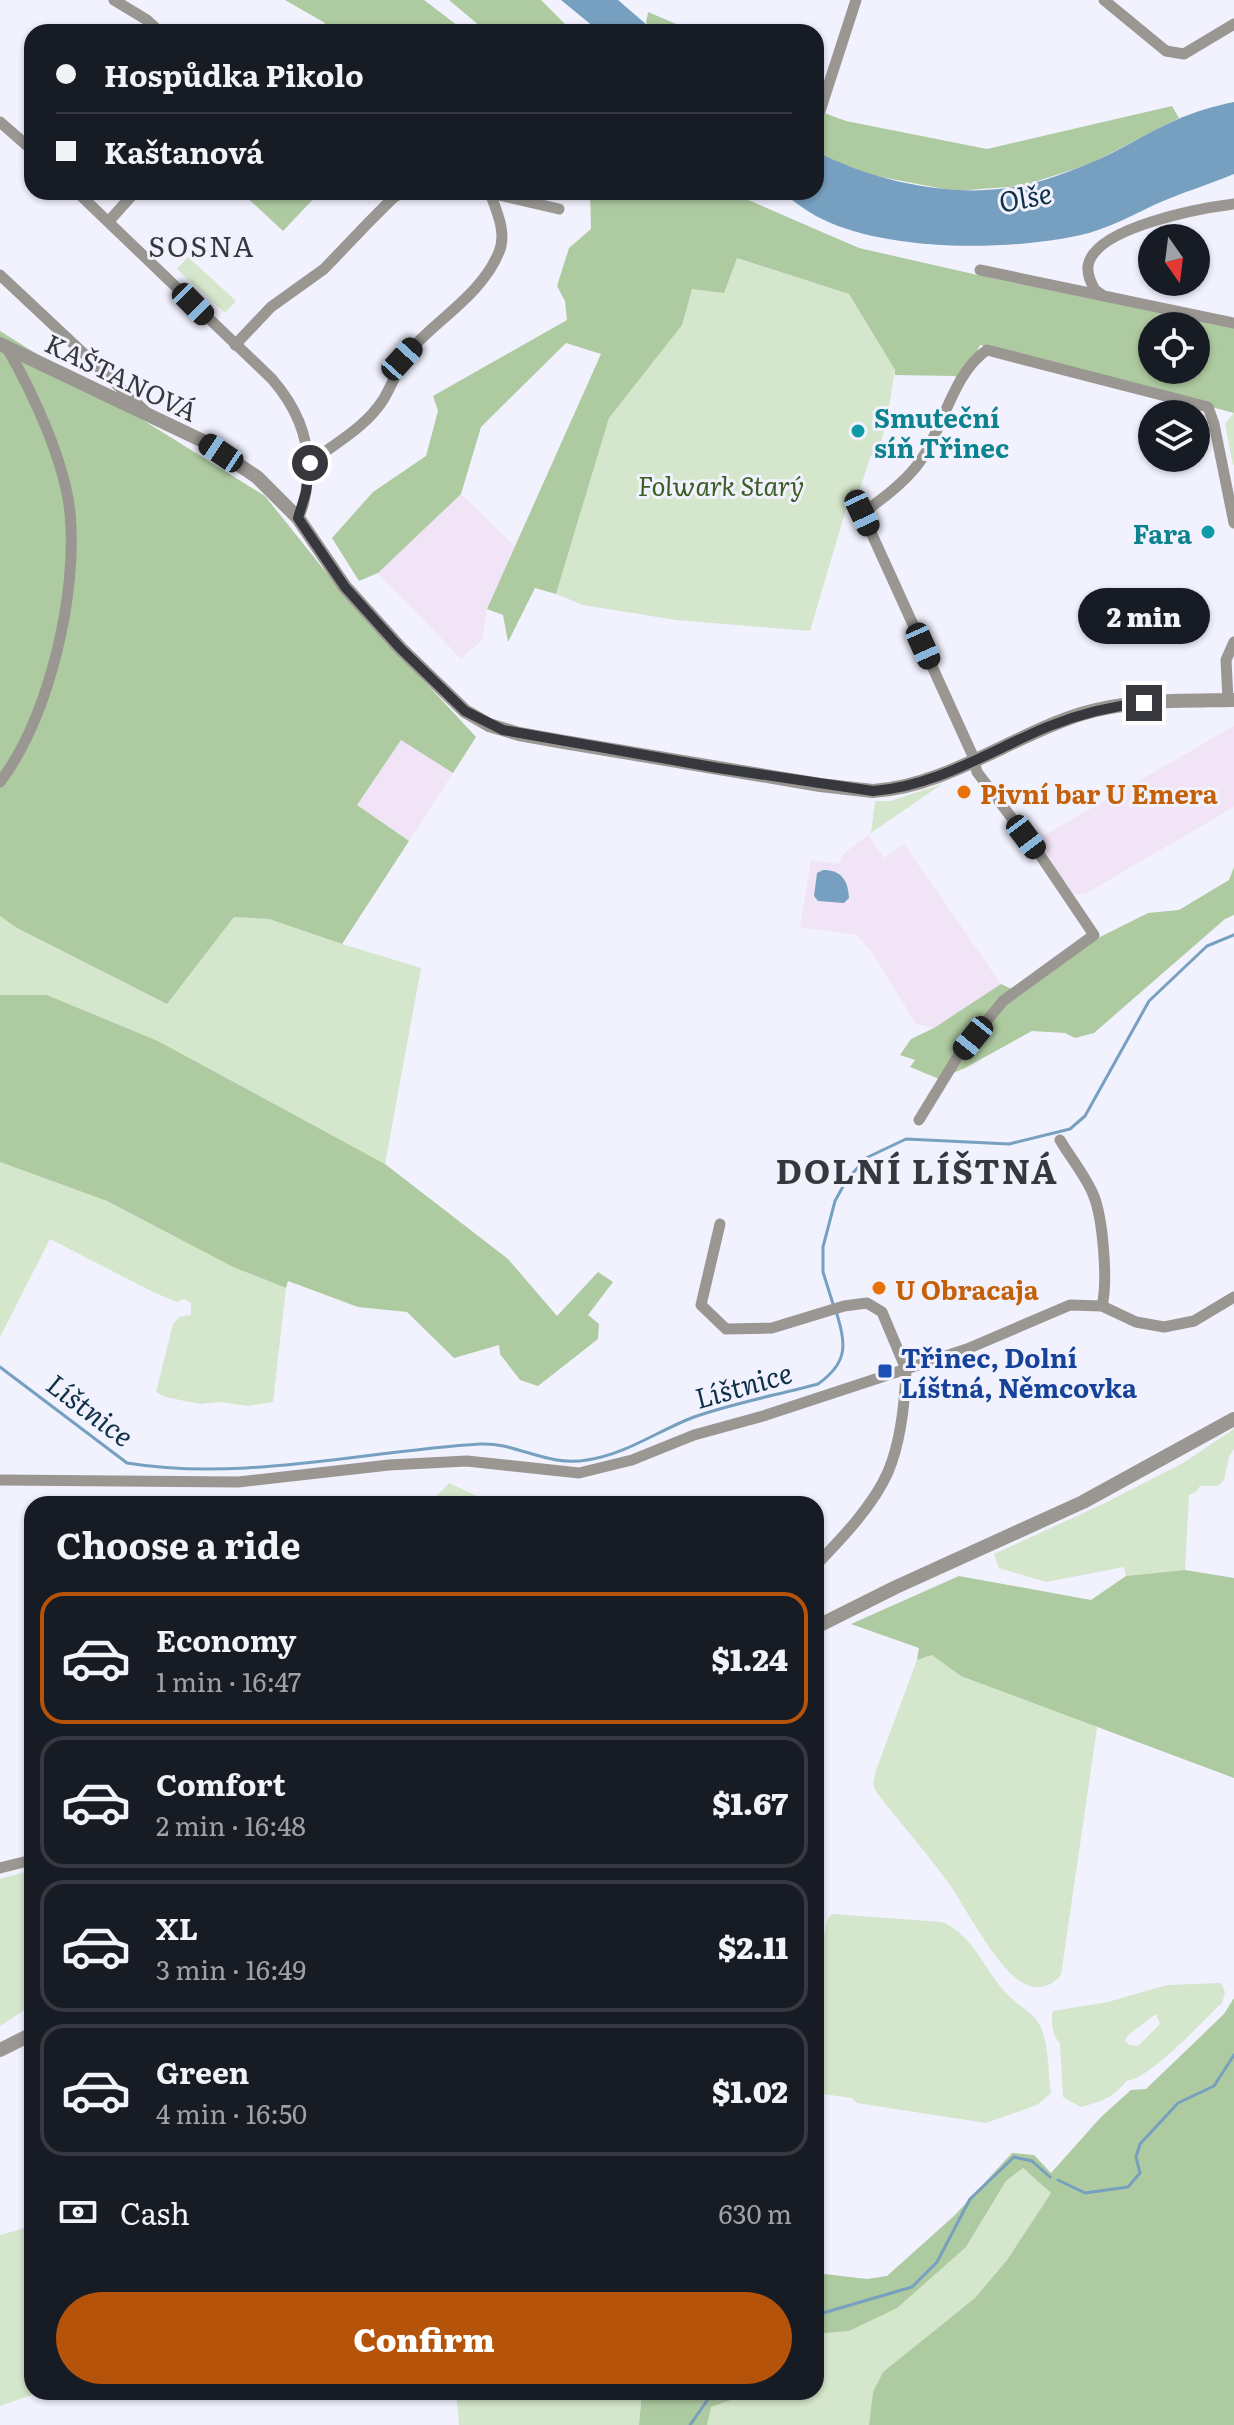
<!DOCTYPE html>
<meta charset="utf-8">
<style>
:root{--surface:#171b24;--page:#20242c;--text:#f1f3f6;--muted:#9ea1a6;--line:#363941;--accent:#b45309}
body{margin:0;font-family:Literata,serif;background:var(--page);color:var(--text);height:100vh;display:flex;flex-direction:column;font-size:30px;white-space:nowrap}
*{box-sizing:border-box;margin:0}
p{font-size:26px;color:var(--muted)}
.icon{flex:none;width:44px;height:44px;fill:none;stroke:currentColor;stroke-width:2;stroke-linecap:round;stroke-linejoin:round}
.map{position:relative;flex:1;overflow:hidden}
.details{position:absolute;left:24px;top:1496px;width:800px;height:904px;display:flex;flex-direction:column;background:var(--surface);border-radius:24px;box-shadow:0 2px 6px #0004}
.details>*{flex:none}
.hud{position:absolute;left:24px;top:24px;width:800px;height:176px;border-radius:24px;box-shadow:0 2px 6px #0004;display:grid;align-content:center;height:176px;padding:0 32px;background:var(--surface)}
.needle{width:52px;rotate:166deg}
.controls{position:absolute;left:1138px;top:224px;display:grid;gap:16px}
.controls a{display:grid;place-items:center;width:72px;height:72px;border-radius:50%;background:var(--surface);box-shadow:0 2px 6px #0004;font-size:40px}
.end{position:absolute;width:36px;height:36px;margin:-18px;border:10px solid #37383d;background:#fff;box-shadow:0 0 0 4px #fff}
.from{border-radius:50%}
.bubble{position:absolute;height:56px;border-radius:28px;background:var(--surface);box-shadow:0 2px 6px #0004;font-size:26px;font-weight:800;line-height:56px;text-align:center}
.car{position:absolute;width:24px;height:48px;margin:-24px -12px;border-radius:10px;box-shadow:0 0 6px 2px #0007;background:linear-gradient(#222 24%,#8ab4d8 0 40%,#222 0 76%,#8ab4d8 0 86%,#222 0)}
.hud b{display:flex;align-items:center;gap:28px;height:76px;font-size:30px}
.hud b+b{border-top:2px solid var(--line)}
.hud i{width:20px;height:20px;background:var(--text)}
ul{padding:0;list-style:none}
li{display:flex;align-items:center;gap:24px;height:132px;margin:0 16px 12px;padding:0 16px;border:4px solid var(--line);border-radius:24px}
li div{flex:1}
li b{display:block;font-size:30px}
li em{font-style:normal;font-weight:800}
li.current{border-color:var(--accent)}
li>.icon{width:72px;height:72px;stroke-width:1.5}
h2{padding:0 32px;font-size:36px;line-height:96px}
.pay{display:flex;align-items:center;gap:20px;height:88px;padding:0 32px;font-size:30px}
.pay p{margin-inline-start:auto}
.button{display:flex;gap:16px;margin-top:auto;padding:16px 32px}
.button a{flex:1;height:92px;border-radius:48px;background:var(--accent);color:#fff;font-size:32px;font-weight:800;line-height:92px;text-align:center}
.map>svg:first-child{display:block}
.industrial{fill:#f1e4f7}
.green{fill:#d4e6cb;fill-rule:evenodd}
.forest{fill:#aecaa0;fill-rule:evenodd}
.water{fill:#77a0c0}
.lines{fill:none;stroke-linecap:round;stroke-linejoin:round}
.stream{stroke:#77a0c0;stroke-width:3}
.minor{stroke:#9a9793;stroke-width:11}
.tertiary{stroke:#9a9793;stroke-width:14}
.route{stroke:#37383d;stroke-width:10}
.culture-dot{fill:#0f9aa8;stroke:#f1f2fe;stroke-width:3}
.food-dot{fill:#e8710a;stroke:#f1f2fe;stroke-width:3}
.transit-dot{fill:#1a4fb4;stroke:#f1f2fe;stroke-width:3}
.labels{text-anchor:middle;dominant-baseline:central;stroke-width:6;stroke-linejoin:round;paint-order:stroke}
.street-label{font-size:26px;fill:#37383d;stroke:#f1f2fe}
.culture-label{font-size:26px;font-weight:bold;fill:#0d838f;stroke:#f1f2fe;text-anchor:start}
.park-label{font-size:26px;font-style:italic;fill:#3b5e25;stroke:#f1f2fe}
.food-label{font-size:26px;font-weight:bold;fill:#c56008;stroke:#f1f2fe;text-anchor:start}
.transit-label{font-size:26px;font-weight:bold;fill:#164399;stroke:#f1f2fe;text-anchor:start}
.water-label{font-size:28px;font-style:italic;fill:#0f3148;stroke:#f1f2fe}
.neighbourhood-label{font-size:28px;letter-spacing:2px;fill:#37383d;stroke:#f1f2fe}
.district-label{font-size:34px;font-weight:bold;letter-spacing:2px;fill:#37383d;stroke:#f1f2fe}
</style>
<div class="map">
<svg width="1234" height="2425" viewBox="0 0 1234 2425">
<rect width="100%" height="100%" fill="#f1f2fe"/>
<g class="industrial">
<polygon points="461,494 515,546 487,609 482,640 461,659 378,573"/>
<polygon points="1234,726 1234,807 1085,894 1073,894 1036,840"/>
<polygon points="401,739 453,773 409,841 356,805"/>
<polygon points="868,835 884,858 904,844 1001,984 934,1028 916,1024 875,957 857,935 800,927 811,860 839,864 842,855"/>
</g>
<g class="green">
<polygon points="188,257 236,301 225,313 177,269"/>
<polygon points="737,258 849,294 895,370 886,425 876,456 871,455 859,492 849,499 810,631 676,620 583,605 556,594 609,418 681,325 692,289"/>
<polygon points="1234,413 1234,464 1233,465 1225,424"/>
<polygon points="942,784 871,833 875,801 890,801"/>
<polygon points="0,916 17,928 167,1004 234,917 269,919 342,944 421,968 385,1164 158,1041 47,995 0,995"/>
<polygon points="0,1162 107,1201 233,1267 286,1288 273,1402 248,1406 219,1402 200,1404 165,1397 156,1392 173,1324 179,1317 191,1315 191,1303 184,1299 177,1302 153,1292 50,1239 0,1337"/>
<polygon points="1234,1429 1234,1449 1229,1457 1224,1480 1218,1486 1200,1486 1196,1492 1189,1495 1185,1570 1126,1576 1124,1567 1046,1582 999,1568 994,1554 1103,1504 1183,1463"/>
<polygon points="449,1483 479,1497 484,1497 482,1504 423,1504 436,1497"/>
<path d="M932 1655 1092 1723 1097 1728 1061 1975C1051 1987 1038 1991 1023 1983 999 1971 966 1909 950 1885 927 1853 901 1824 877 1793L873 1785 875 1773 917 1660Z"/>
<polygon points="816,1805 820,1896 816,1913"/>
<polygon points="32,1870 32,2005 0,2026 0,1879"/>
<path d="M832 1914 942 1922C974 1935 985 1972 1008 1995 1019 2007 1037 2014 1042 2030 1049 2049 1048 2073 1051 2093L1037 2105 986 2123 857 2103 852 2098 816 2093V1981L827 1920Z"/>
<path d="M1221 1983 1225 1992 1222 2003C1200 2023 1153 2077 1126 2081 1115 2097 1100 2102 1081 2107L1063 2097 1060 2043C1053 2037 1050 2021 1053 2011L1108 2002 1167 1985ZM1156 2014 1160 2024 1138 2046 1129 2045 1125 2040 1128 2035Z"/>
<path d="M1023 2168 1051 2193 1007 2260 975 2298 883 2372 873 2392 869 2425H707L710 2407C747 2390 776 2392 816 2392V2334L849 2331 966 2247 1006 2181Z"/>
<polygon points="32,2226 32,2392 40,2392 0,2406 0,2235"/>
<polygon points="456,2392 642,2392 639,2425 459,2425"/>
</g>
<g class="forest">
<polygon points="285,0 424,0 466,32 323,32 325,23"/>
<polygon points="449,0 541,0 573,32 487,32"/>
<polygon points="648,12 695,32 655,32 646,23"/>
<polygon points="1172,106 1179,118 1090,164 1022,186 954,191 876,176 841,164 816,151 816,110 846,121 987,149"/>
<polygon points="241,192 320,192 283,231"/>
<path d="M590 192H730L859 248 982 276 1234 328V413L980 345 963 379 954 376 895 375V370L849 294 737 258 724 293 692 289 682 325 609 418 556 594 535 588 508 642 503 615 487 609 601 354 566 343 481 427 461 494 378 573 359 581 332 538 373 492 426 456 438 411 433 396 567 320 565 301 557 286 569 248 591 229ZM1152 326H1196V370H1152Z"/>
<polygon points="0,331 265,496 341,591 476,737 453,773 401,740 357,805 409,841 342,944 269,919 234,917 167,1004 17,928 0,916"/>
<polygon points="1234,867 1234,915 1225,919 1094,1033 1075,1038 1065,1033 1032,1031 965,1068 939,1079 910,1067 915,1060 900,1055 911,1039 934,1028 1001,984 1018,992 1098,938 1148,913 1179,910 1229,880"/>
<polygon points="0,995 47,995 158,1041 385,1164 508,1259 557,1316 598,1272 613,1282 588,1315 599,1324 598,1339 538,1386 520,1380 500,1354 499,1345 454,1358 407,1312 358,1307 288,1281 286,1288 233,1267 107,1201 0,1162"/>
<polygon points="1185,1570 1234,1578 1234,1778 961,1676 932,1655 917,1660 919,1648 851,1624 959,1576 1091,1600 1126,1576"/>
<polygon points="1234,1998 1234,2425 869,2425 873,2392 883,2372 975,2298 1007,2260 1051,2193 1023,2168 1006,2181 966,2247 897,2308 849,2331 816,2334 816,2273 867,2279 887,2276 955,2215 1012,2153 1034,2155 1051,2173 1101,2117 1131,2090 1146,2089 1224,2014"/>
<polygon points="642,2392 754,2392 711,2407 707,2425 639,2425"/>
</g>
<g class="water">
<polygon points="561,0 618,0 655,32 600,32"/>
<path d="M1234 102V174C1208 185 1180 193 1154 205 1131 216 1107 229 1081 235 1009 251 889 252 822 219 807 212 794 201 781 192H816V151C873 182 960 200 1024 185 1045 181 1068 172 1088 164 1118 152 1146 133 1176 120 1194 112 1214 106 1234 102Z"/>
<path d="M823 870C841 870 848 880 849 898L844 903 818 901 814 896 817 873Z"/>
</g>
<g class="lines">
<g class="stream">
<polyline points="833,1304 823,1272 823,1247 835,1201 846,1181 866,1158 906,1139 1009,1144 1070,1129 1085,1116 1149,1001 1207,946 1234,935"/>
<path d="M0 1367 127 1463C243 1482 364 1451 480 1444 516 1442 546 1467 587 1460 627 1454 657 1431 694 1417 734 1403 777 1395 818 1384 849 1362 846 1344 836 1311"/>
<polyline points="1058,2180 1085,2193 1128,2187 1140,2173 1136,2157 1140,2144 1178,2103 1214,2086 1234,2055"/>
<polyline points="816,2315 912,2287 937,2262 970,2199 1014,2157 1032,2161 1050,2177"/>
<polyline points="690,2425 713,2392"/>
</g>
<g class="minor">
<polyline points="114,0 147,20 160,32"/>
<polyline points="1104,0 1166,51 1184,54 1234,24"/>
<polyline points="820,111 856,0"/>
<polyline points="0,122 32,150"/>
<path d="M77 192 272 379C298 409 312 442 307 482 306 494 304 507 298 518"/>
<polyline points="490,193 559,209"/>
<polyline points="109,221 135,192"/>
<polyline points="980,270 1234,323"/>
<polyline points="0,275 144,410"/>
<path d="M1101 294 1095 290C1091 283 1087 275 1088 266 1094 227 1202 208 1234 204"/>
<polyline points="235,345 271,307 324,269 369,222 394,197 404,192"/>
<path d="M310 463C335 443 365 428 383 400 394 382 399 363 413 347 441 317 483 292 499 252 507 233 497 212 490 193L486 192"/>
<polyline points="854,495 972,754 977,772 1042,858 1094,935 1003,1001 958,1056 919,1120"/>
<path d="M862 513C880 501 901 485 915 468 942 436 951 374 987 350L1208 407 1214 424 1234 523"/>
<polyline points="1228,700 1226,660 1234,642"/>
<path d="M0 782C49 717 78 594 70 513 65 462 33 393 7 348"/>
<path d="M1060 1140C1070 1157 1085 1175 1093 1194 1103 1217 1108 1281 1102 1306"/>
<polyline points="720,1224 701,1305 726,1329 772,1328 844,1306 867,1303 882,1312 906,1369 967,1349 1070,1305 1102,1306 1136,1322 1164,1327 1194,1321 1234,1297"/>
<path d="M0 1480 238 1482 389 1465 467 1461 579 1473 632 1460 694 1435 763 1416 906 1369C905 1401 901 1441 888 1472 873 1506 842 1538 816 1565"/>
<polyline points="0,1868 32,1860"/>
</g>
<g class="tertiary">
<path d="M0 344 203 441 257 477 298 518 345 587 400 648 465 711 489 725 519 734 564 742 820 785 873 791C945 787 1013 735 1081 714 1131 699 1182 701 1234 700"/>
<polyline points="816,1627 896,1587 1083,1502 1234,1419"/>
<polyline points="0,2050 32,2034"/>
</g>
</g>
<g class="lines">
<path class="route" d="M310 463 306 492 298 518 345 587 400 648 465 711 503 730 718 768 873 791C935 787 992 750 1047 727 1079 714 1110 706 1144 703"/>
</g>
<g class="culture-dot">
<circle cx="858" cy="431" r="8"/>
<circle cx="1208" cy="532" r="8"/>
</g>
<g class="food-dot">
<circle cx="964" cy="792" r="8"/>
<circle cx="879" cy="1288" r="8"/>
</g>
<rect class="transit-dot" x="877" y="1363" width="16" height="16" rx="4"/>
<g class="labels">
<g class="street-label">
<text transform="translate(122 376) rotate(26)">KAŠTANOVÁ</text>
</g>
<g class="culture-label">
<text x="874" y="416">Smuteční<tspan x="874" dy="30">síň Třinec</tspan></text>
<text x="1192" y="532" text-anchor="end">Fara</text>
</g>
<g class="park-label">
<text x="721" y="484">Folwark Starý</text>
</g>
<g class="food-label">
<text x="980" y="792">Pivní bar U Emera</text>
<text x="895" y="1288">U Obracaja</text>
</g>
<g class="transit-label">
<text x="901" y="1356">Třinec, Dolní<tspan x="901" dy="30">Líštná, Němcovka</tspan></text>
</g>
<g class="water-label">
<text transform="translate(1025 196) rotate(-11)">Olše</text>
<text transform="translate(743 1384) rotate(-16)">Líštnice</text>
<text transform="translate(91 1409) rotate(37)">Líštnice</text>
</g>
<g class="neighbourhood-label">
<text x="202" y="245">SOSNA</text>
</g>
<g class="district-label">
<text x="917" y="1169">DOLNÍ LÍŠTNÁ</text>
</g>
</g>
</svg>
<div class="controls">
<a><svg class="needle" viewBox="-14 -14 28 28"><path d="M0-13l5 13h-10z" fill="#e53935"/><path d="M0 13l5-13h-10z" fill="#9ea1a6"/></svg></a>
<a><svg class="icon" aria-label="locate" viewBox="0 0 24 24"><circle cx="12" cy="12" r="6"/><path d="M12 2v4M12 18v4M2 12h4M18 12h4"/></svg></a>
<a><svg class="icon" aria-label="layers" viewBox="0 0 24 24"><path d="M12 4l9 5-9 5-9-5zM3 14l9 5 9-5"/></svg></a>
</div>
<i class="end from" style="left:310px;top:463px"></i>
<i class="end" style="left:1144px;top:703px"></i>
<div class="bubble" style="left:1078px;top:588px;width:132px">2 min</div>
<i class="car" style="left:193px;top:304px;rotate:135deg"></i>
<i class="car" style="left:402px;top:359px;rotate:42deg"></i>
<i class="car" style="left:221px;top:453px;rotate:304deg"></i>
<i class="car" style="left:862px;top:513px;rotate:155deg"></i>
<i class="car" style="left:923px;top:646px;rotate:156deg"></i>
<i class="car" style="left:1026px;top:837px;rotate:143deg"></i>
<i class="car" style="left:973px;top:1038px;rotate:219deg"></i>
<div class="hud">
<b><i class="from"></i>Hospůdka Pikolo</b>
<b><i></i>Kaštanová</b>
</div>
<section class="details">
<h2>Choose a ride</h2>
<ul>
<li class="current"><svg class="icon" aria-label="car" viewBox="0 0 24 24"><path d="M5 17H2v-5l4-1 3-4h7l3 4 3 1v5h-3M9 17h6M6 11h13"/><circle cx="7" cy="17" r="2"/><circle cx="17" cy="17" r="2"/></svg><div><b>Economy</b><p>1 min · 16:47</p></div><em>$1.24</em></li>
<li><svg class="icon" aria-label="car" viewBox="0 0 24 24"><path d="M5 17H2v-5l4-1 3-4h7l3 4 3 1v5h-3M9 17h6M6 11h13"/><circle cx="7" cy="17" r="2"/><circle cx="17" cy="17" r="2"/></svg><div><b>Comfort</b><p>2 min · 16:48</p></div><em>$1.67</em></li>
<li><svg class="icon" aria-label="car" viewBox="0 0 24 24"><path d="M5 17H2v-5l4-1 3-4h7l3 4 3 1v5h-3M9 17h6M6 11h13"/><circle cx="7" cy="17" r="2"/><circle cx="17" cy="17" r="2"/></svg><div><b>XL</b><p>3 min · 16:49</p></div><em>$2.11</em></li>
<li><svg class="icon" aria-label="car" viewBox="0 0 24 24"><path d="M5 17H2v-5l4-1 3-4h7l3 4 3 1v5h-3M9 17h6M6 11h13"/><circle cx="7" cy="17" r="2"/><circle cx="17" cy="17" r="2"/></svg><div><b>Green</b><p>4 min · 16:50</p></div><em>$1.02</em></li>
</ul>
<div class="pay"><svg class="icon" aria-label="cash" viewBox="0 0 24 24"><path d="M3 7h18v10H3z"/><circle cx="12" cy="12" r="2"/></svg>Cash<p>630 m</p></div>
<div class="button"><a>Confirm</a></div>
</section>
</div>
